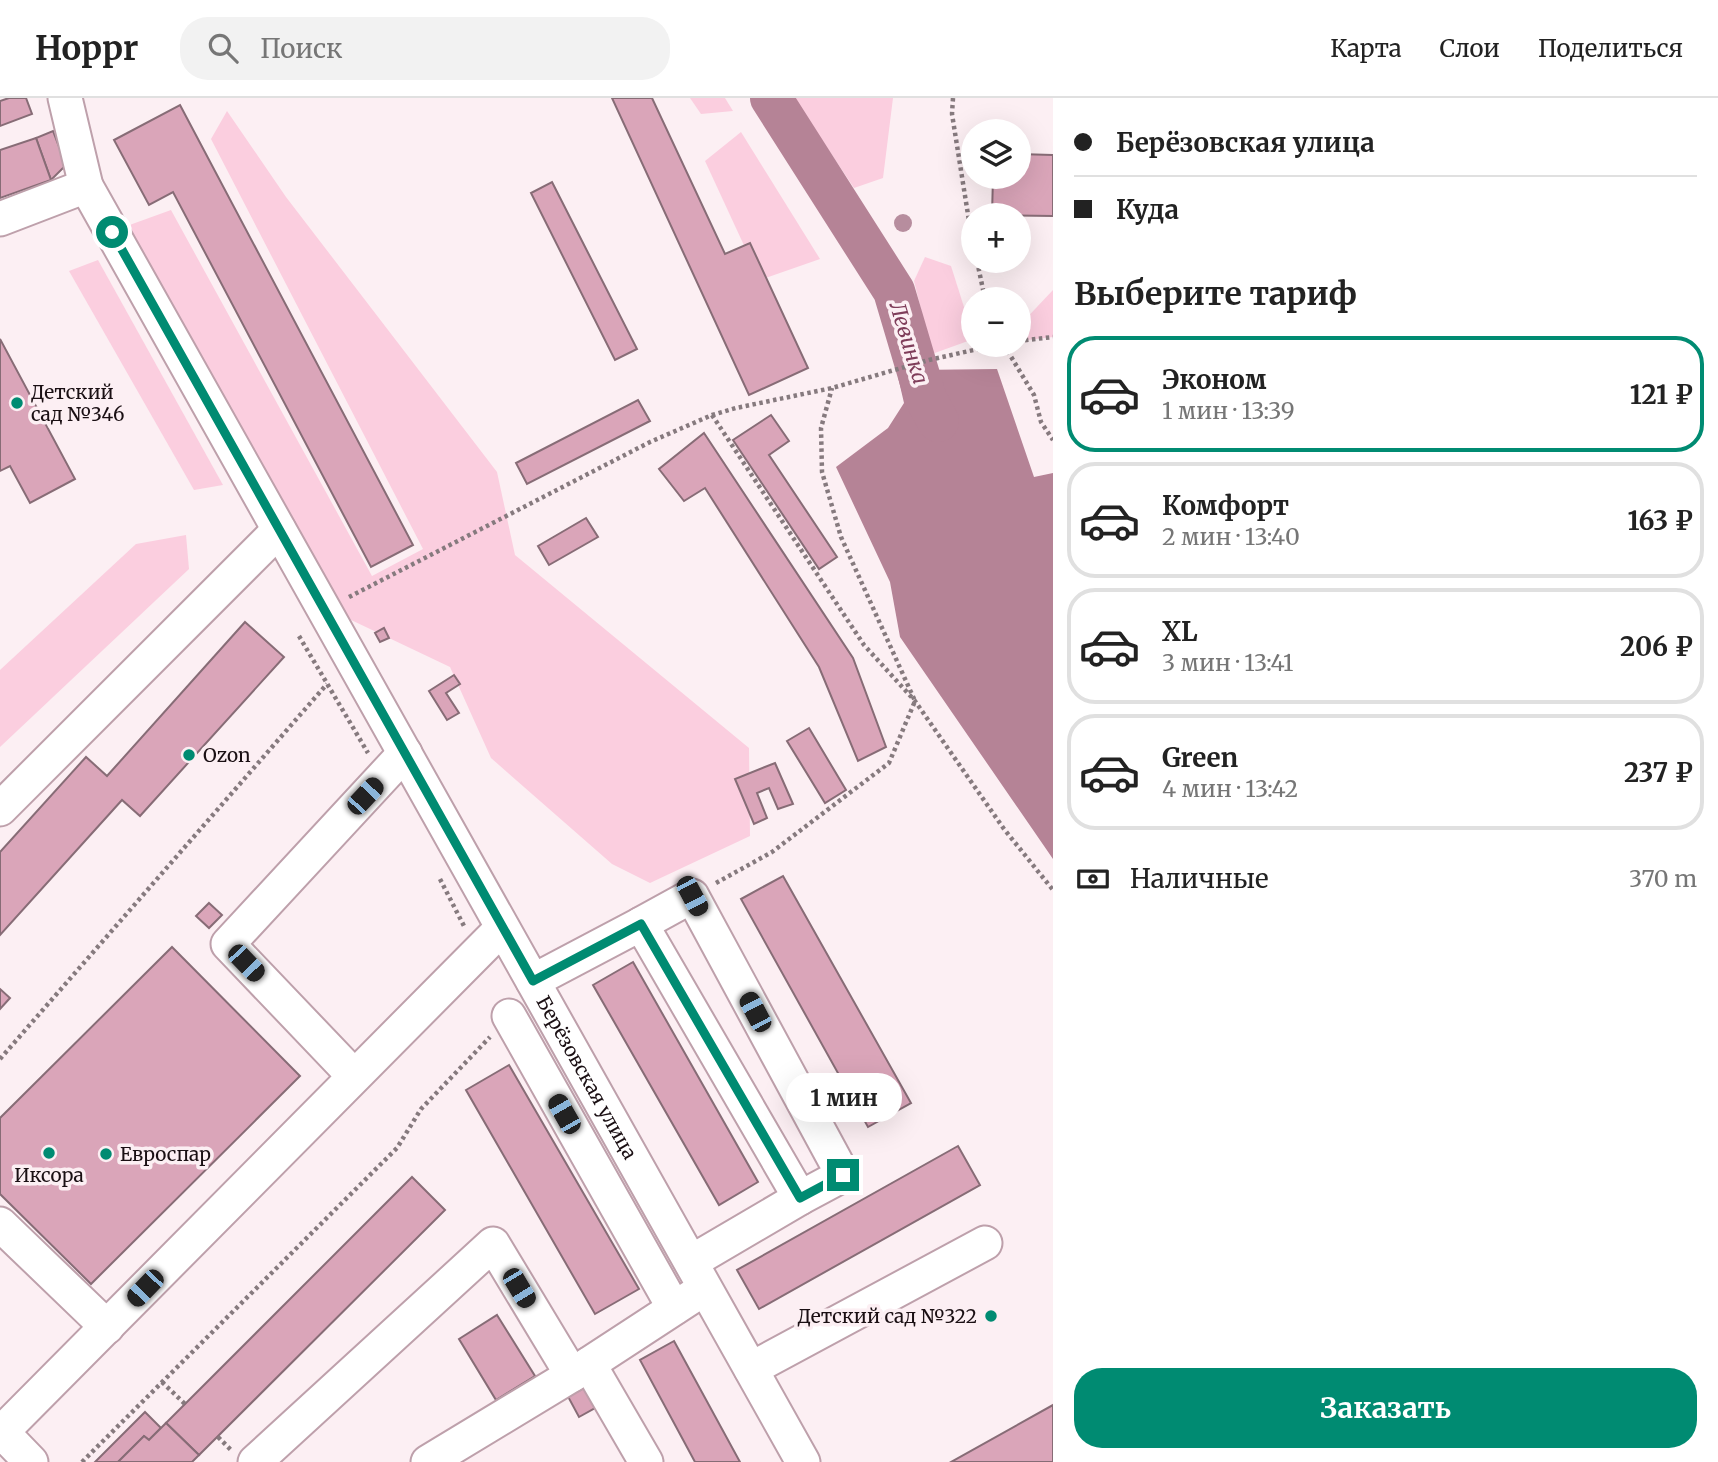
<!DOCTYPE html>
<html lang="ru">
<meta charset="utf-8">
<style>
:root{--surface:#fff;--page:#f2f2f2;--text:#222;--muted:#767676;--line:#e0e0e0;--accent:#008b72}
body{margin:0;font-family:Merriweather,serif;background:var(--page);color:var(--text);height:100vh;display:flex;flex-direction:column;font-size:26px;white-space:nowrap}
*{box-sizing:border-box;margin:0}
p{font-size:23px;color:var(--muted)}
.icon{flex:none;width:38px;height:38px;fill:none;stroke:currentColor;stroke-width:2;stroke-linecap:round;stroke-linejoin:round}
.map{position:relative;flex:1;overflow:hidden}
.side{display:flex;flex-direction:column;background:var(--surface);width:665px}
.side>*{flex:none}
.guide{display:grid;align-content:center;height:154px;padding:0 21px;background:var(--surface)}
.fabs{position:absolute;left:961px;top:21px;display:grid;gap:14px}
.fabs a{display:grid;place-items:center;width:70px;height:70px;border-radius:50%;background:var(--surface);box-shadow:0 7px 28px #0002;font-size:35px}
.end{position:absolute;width:32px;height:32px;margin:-16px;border:9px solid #008b72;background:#fff;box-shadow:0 0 0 4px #fff}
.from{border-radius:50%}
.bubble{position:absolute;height:49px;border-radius:24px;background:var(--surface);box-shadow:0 7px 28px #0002;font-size:23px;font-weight:700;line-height:49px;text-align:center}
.car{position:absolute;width:21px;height:42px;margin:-21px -10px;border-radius:9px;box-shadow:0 0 5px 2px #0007;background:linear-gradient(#222 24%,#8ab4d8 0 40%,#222 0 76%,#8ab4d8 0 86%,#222 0)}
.guide b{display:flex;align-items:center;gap:24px;height:66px;font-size:26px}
.guide b+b{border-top:2px solid var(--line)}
.guide i{width:18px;height:18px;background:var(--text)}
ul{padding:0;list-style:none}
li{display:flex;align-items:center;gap:21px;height:116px;margin:0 14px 10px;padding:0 7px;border:4px solid var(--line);border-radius:28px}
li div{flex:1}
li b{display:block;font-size:26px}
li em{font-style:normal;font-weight:700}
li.current{border-color:var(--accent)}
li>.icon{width:63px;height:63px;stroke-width:1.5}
h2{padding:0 21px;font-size:32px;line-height:84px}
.pay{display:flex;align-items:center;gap:18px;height:77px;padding:0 21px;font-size:26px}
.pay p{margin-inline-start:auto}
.button{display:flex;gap:14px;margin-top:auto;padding:14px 21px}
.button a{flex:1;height:80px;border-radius:28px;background:var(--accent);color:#fff;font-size:28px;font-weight:700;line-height:80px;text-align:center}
header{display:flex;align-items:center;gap:42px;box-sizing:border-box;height:98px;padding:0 35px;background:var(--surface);border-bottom:2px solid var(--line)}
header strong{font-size:33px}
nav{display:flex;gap:38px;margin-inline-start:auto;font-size:24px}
.search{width:490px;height:63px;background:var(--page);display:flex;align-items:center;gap:18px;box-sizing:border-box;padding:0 24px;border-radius:28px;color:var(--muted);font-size:26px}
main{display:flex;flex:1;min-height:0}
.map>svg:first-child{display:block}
.green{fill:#fbcedf}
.water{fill:#b58396}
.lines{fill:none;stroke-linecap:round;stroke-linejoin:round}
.river{stroke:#b58396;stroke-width:42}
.building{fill:#daa5b9;stroke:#876c76;stroke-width:2}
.minor-casing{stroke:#bea0ab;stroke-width:37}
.path{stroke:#867a7e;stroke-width:4.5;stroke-dasharray:3.5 3.5;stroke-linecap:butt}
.minor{stroke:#fff;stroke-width:33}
.tree{fill:#b78d9e}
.route{stroke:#008b72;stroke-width:9}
.poi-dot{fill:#008b72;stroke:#fceff3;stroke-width:2.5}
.labels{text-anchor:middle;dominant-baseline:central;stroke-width:7;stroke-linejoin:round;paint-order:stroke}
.poi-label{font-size:19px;fill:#1a0f13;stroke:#fceff3;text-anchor:start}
.street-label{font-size:19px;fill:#1a0f13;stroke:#fceff3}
.water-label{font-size:21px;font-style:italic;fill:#7f3d5a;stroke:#fceff3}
</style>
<header>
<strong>Hoppr</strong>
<div class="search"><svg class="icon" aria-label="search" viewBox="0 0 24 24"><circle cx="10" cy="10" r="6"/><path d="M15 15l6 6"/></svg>Поиск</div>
<nav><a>Карта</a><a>Слои</a><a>Поделиться</a></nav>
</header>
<main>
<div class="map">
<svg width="1053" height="1364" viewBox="0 0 1053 1364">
<rect width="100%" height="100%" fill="#fceff3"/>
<g class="green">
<polygon points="690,0 725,0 733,13 701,16"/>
<polygon points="794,0 893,0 883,80 854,90"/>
<polygon points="227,13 286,99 497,374 515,457 749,650 750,738 650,785 612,766 491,660 450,569 349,521 124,129 171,112 372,478 423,451 211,41"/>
<polygon points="741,34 820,161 760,182 705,63"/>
<polygon points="925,159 951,168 970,228 968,243 932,256 914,183"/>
<polygon points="98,162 223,387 194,392 69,173"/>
<polygon points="1053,192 1053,239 1019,243 1019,228"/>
<polygon points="186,437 189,471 0,649 0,572 136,446"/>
</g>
<polygon class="water" points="997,271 1034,379 1053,375 1053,761 900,539 890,484 836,369 888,330 904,305 898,279 917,272"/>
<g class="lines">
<polyline class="river" points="771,0 894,193 926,301 938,323"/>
</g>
<g class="building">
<polygon points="9,0 26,0 32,16 0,28 0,3"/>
<polygon points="612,0 652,0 725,156 750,145 808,270 749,297"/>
<polygon points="180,7 413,447 371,469 173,94 149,107 114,42"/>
<polygon points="53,33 66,67 51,82 36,40"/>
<polygon points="36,40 51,82 0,100 0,52"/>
<polygon points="1018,56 1053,57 1053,118 992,117 993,79 1018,79"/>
<polygon points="552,84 637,251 615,262 531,95"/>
<polygon points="0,241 75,381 30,405 10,368 0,373"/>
<polygon points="638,302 650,323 527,386 516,365"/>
<polygon points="771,317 789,343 769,357 837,459 819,471 733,342"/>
<polygon points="704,335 853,560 886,649 858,663 819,569 705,390 684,403 659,371"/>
<polygon points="586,420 598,439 549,467 538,448"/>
<polygon points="245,524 284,559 140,718 122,702 0,837 0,754 86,659 107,678"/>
<polygon points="384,530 389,540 380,544 375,535"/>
<polygon points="454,577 460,586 446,595 459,615 447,622 429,593"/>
<polygon points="809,630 846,692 825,705 787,643"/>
<polygon points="775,665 793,706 778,711 769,690 757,695 767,720 754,726 735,681"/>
<polygon points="783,778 911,1005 868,1029 741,801"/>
<polygon points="209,805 222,817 209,830 196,818"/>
<polygon points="172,849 300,978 91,1186 0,1096 0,1020"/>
<polygon points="633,864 758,1084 719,1107 593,887"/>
<polygon points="0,891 10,900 0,911"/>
<polygon points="509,967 639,1191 595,1216 466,992"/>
<polygon points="958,1048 980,1087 759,1211 737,1172"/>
<polygon points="412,1079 445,1112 199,1357 166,1325"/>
<polygon points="497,1217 535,1278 496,1302 459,1241"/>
<polygon points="674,1243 740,1364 695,1364 640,1262"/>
<polygon points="581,1284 595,1310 579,1319 565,1293"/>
<polygon points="1053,1307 1053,1364 951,1364"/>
<polygon points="145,1314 161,1330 149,1342 144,1338 118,1364 95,1364"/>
<polygon points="166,1325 199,1357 192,1364 118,1364 144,1338 149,1342"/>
</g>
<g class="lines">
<g class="minor-casing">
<g id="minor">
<path id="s1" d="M65 0 86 88 803 1364"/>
<polyline points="0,121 86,88"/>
<polyline points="0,711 279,432"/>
<polyline points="641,826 692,798 843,1077 800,1100"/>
<polyline points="533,883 641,826 800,1100 691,1164"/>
<polyline points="509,918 674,1210"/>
<polyline points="354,978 228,846 405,655"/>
<polyline points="0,1126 107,1229"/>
<polyline points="589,1266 646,1364"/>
<polyline points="751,1271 985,1145"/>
<polyline points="572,1277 693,1198"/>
<polyline points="2,1334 31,1364"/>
<polyline points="0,1336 502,830"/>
<polyline points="255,1364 493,1146 572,1277 428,1364"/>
</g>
</g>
<g class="path">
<polyline points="953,0 952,16 973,148"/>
<polyline points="977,163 985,201"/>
<polyline points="1018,243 1053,239"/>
<polyline points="1004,247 1034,297 1041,324 1053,342"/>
<polyline points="712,317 864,547 915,603 1004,731 1053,792"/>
<polyline points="349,499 650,344 712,317 736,310 832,290 929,262 996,247"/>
<polyline points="299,538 368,655"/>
<polyline points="440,781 465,830"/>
<polyline points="716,785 772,754 889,665 915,603 841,439 822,374 821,330 832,290"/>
<polyline points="0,961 327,586"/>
<polyline points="162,1284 185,1306"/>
<polyline points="218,1339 232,1353"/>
<polyline points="82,1364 397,1050 421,1011 490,939"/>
</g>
<use href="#minor" class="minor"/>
</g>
<circle class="tree" cx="903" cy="125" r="9"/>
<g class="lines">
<polyline class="route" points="112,134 533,883 641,826 800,1100 843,1077"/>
</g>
<g class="poi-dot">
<circle cx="17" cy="305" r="7"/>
<circle cx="189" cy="657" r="7"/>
<circle cx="49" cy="1055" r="7"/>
<circle cx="106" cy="1056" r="7"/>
<circle cx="991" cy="1218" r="7"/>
</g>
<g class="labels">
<g class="poi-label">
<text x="31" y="294">Детский<tspan x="31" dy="22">сад №346</tspan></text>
<text x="203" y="657">Ozon</text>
<text x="120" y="1056">Евроспар</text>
<text x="49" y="1077" text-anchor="middle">Иксора</text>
<text x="977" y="1218" text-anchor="end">Детский сад №322</text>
</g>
<g class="street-label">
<text stroke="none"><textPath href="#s1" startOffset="1113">Берёзовская улица</textPath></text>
</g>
<g class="water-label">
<text transform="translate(909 245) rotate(73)">Левинка</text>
</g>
</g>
</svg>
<div class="fabs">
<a><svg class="icon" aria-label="layers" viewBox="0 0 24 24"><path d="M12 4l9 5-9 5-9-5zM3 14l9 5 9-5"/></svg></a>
<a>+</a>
<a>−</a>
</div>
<i class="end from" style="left:112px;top:134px"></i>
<i class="end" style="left:843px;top:1077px"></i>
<div class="bubble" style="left:786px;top:975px;width:116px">1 мин</div>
<i class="car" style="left:365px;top:698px;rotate:43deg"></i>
<i class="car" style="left:692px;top:798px;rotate:152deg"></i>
<i class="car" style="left:246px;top:865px;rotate:136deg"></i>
<i class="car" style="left:755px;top:914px;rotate:332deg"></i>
<i class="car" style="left:564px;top:1016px;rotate:330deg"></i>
<i class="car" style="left:145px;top:1190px;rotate:224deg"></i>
<i class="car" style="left:519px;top:1190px;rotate:149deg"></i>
</div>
<section class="side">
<div class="guide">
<b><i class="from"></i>Берёзовская улица</b>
<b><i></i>Куда</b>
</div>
<h2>Выберите тариф</h2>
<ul>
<li class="current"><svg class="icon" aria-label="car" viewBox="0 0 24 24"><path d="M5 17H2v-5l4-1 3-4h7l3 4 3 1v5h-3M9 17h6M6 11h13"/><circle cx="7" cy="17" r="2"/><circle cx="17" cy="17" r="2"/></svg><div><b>Эконом</b><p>1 мин · 13:39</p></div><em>121 ₽</em></li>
<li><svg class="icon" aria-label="car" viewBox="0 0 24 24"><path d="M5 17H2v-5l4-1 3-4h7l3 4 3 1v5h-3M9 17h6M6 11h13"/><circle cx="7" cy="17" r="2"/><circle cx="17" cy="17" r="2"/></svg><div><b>Комфорт</b><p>2 мин · 13:40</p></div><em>163 ₽</em></li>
<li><svg class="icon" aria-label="car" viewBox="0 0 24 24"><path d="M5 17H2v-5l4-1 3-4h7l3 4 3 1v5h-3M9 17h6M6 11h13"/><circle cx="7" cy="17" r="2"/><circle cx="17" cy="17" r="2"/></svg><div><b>XL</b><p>3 мин · 13:41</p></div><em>206 ₽</em></li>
<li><svg class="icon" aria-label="car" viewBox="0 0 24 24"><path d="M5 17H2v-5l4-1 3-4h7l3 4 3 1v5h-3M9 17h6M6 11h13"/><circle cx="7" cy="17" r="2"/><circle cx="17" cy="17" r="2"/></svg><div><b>Green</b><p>4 мин · 13:42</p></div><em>237 ₽</em></li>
</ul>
<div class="pay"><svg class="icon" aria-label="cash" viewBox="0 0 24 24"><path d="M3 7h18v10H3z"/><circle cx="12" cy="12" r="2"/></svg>Наличные<p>370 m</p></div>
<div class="button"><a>Заказать</a></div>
</section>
</main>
